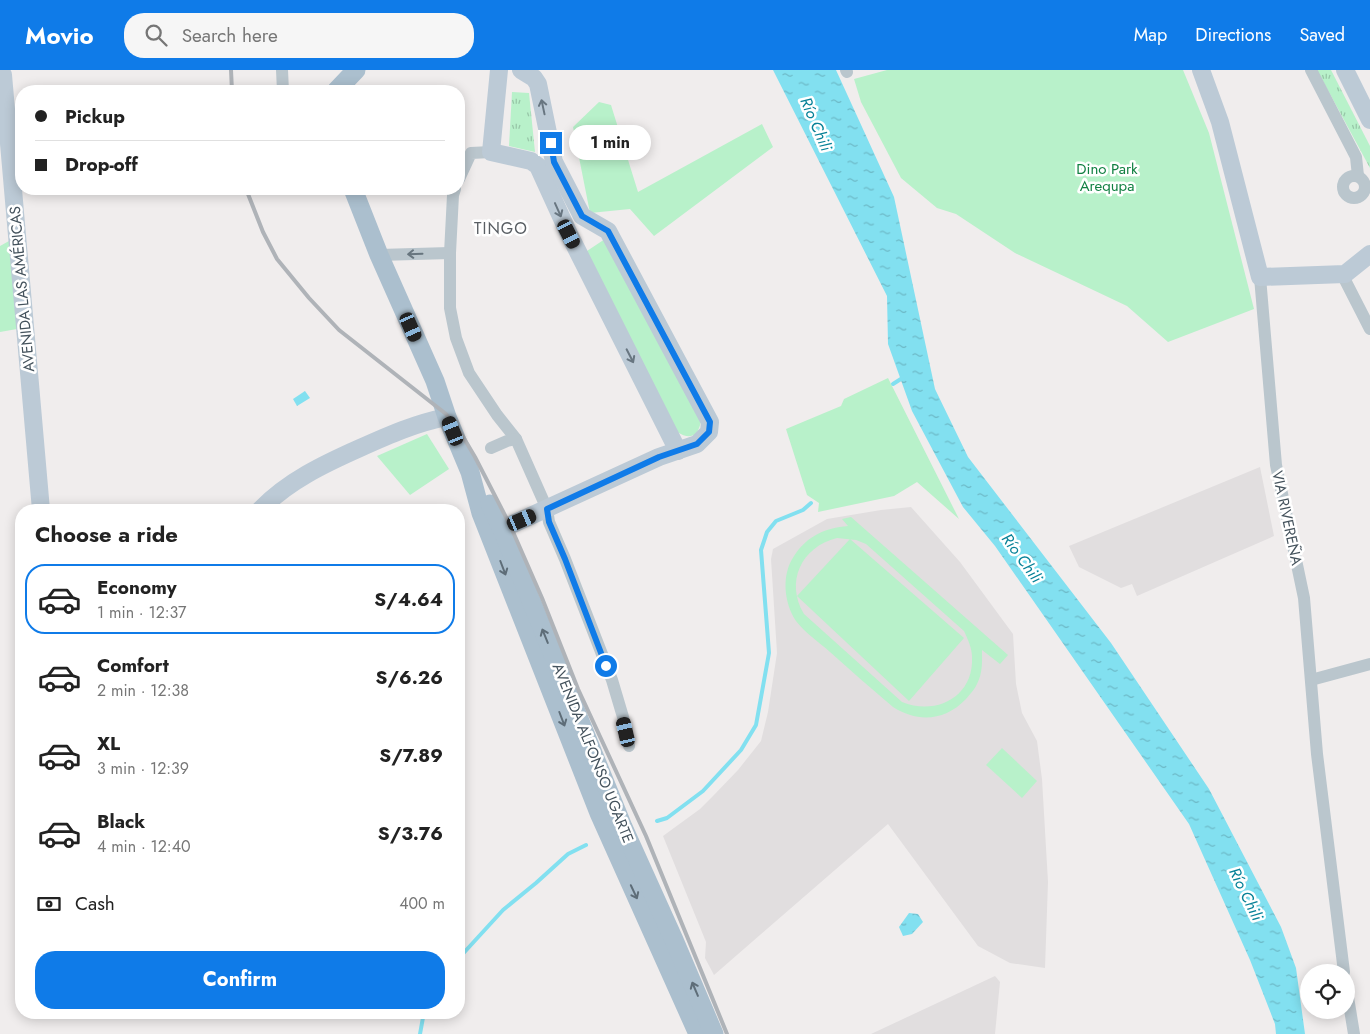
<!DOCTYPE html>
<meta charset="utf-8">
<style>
:root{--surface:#fff;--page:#f6f6f6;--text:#222;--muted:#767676;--line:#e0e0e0;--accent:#0f7be8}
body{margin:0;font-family:Jost,sans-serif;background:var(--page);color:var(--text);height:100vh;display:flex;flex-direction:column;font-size:19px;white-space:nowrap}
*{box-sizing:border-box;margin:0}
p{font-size:16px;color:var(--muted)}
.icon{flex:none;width:28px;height:28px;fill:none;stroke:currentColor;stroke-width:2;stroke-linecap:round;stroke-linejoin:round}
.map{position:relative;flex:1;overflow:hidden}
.side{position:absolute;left:15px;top:434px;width:450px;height:515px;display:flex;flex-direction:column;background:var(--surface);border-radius:20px;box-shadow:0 2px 12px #0003}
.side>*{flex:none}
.hud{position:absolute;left:15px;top:15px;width:450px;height:110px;border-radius:20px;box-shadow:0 2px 12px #0003;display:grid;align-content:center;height:110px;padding:0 20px;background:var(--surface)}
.buttons{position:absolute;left:1300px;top:894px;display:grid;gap:10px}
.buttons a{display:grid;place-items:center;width:55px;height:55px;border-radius:50%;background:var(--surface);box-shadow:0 2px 12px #0003;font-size:25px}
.end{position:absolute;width:22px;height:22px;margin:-11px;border:6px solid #0f7be8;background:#fff;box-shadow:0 0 0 2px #fff}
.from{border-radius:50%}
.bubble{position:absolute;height:35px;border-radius:18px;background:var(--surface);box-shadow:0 2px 12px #0003;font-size:16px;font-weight:700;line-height:35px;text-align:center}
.car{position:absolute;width:15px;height:30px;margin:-15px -8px;border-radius:6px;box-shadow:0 0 4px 1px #0007;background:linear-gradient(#222 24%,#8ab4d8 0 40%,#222 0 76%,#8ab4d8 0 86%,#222 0)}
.hud b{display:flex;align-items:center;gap:18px;height:48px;font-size:19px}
.hud b+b{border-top:1px solid var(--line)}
.hud i{width:12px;height:12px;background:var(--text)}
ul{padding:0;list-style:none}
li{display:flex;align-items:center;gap:15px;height:70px;margin:0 10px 8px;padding:0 10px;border:2px solid transparent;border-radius:20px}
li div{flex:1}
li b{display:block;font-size:19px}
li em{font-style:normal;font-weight:700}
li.current{border-color:var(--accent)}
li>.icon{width:45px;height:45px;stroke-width:1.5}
h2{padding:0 20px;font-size:22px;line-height:60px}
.pay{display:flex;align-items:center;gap:12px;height:55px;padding:0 20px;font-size:19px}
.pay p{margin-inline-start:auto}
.action{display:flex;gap:10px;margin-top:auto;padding:10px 20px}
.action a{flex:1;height:58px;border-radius:20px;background:var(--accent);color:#fff;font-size:20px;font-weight:700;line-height:58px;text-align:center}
header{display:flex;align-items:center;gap:30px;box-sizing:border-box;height:70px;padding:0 25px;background:var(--accent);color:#fff}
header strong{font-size:24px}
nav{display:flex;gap:28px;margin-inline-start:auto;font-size:18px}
.search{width:350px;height:45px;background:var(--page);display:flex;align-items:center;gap:12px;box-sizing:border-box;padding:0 18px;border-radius:20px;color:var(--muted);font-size:19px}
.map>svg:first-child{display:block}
.education{fill:#e1dedf}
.grass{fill:url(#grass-tufts)}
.park{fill:#b8f1ca;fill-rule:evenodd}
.water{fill:url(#water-ripples)}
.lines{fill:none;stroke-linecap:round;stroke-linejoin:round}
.stream{stroke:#82e0f0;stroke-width:4}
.street{stroke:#bac6cd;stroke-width:12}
.secondary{stroke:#bccad6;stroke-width:18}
.primary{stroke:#abbfce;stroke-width:19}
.rail{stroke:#afb3b8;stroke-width:4}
.oneway{stroke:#687681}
.oneway2{stroke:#67757e}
.oneway3{stroke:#5e6d78}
.route{stroke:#0f7be8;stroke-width:6}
.labels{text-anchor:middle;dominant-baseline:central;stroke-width:5;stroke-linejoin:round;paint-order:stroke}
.park-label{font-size:15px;fill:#118042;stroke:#fff}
.street-label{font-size:15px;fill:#44525c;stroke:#fff}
.water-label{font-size:16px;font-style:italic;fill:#068197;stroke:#fff}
.neighbourhood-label{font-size:16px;letter-spacing:1px;fill:#595e63;stroke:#fff}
</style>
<header>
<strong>Movio</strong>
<div class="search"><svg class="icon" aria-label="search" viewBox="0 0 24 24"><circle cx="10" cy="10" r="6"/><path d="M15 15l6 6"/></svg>Search here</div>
<nav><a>Map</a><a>Directions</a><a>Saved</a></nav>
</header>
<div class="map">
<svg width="1370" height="964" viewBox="0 0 1370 964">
<defs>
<pattern id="grass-tufts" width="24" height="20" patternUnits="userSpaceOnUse" patternTransform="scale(1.25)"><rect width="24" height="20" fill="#b8f1ca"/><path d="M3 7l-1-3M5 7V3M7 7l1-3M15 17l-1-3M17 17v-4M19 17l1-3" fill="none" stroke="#97c6a7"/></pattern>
<pattern id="water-ripples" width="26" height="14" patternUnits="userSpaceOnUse" patternTransform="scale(1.25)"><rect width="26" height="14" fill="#82e0f0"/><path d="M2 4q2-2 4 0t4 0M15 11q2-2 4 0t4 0" fill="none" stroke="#6cb8c6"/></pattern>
</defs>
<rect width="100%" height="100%" fill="#f0eded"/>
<g class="education">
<polygon points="1260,397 1274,466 1137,526 1132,514 1121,518 1079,497 1069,476"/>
<polygon points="911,437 960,492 1013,564 1016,614 1022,643 1037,671 1042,709 1048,812 1045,898 1010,893 978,876 888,754 714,905 705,888 706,872 663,766 700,739 713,726 738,700 761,671 768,642 777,583 771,489 773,479 827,449 881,440"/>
<polygon points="995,906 1000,912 995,964 871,964"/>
</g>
<g class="grass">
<polygon points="1317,0 1331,0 1370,76 1370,98"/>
<polygon points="512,22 529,23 535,82 509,76"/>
</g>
<g class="park">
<polygon points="887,0 1183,0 1209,63 1254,239 1168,272 1127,236 1015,183 956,144 937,138 901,108 861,32 854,9"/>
<polygon points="599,32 611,35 638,122 762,54 773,77 654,166 630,139 590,143 573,57"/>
<path d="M605 169 701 351C698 367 690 370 677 362L584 183Z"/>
<polygon points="9,171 17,259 0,262 0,176"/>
<polygon points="888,308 959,449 917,412 894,426 818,442 819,433 807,425 786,359 841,336 844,329"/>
<polygon points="427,364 449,399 410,425 377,386"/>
<path d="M851 447 1008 585 1000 594 982 580C982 591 983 602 977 614 975 619 970 624 966 629 945 651 918 653 893 637 872 619 851 601 830 582 819 572 805 563 796 551 784 533 781 505 794 486 807 466 825 458 848 456L842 449ZM837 468 856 470 866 474 964 561C968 570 972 578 972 587 974 627 936 646 902 632L804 544C785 512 801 477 837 468Z"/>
<polygon points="850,469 964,568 909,631 797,526"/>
<polygon points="1002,678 1037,711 1022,728 986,695"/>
</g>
<g class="water">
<polygon points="773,0 836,0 894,127 935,319 968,387 1111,573 1209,719 1281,857 1296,898 1305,964 1276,964 1275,954 1250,890 1189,754 995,476 963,437 912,341 888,274 887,226"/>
<polygon points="305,321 310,328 297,336 293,329"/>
<polygon points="909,843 918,844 923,852 912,864 903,866 899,857"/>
</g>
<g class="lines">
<g class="stream">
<polyline points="893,314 904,307"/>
<polyline points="657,751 667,748 703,721 741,680 756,655 769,583 761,480 767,462 776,451 803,440 811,433"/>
<polyline points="459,888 503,840 536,813 568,784 586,775"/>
<polyline points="420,964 424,942"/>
</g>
<g class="street">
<polyline points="282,0 283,21"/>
<polyline points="846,0 847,2"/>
<polyline points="1311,0 1356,87 1358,106"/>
<circle cx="1354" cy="117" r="11"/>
<polyline points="459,109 471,83 491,82"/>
<polyline points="455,119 453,125 450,183 450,238 456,268 469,303 497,345 516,369 547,439 549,452 565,489 612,610 623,647 629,676"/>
<polyline points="379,185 450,183"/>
<polyline points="1345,204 1345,210 1370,259"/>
<polyline points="1260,207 1276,395 1304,528 1317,684 1344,902"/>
<polyline points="491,378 507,371 516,369"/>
<polyline points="1311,610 1370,594"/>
<polyline points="1346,915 1354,964"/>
</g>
<g class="secondary">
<polyline points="0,0 3,5 41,440"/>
<polyline points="499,0 491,82 531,91 538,96 569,164 678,381"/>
<polyline points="1201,0 1220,52 1260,207 1345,204 1370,184"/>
<polyline points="1345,0 1370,50"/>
<path d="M260 440C288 411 324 394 360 378 389 365 416 353 447 347"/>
<polyline points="490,463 502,459 659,387 697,374 709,362 710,352 608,161 582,146 554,92 538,14 534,8 521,0"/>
</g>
<g class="primary">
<polyline points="336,21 356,0"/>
<polyline points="353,119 379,185 435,311 447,347 470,402 481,443 599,743 698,964"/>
<polyline points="490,434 502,459 623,757 674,870 714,964"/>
</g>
<g class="rail">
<polyline points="231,0 232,21"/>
<polyline points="246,119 263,162 277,189 309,228 339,260 446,344 462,365 475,387 510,455 542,528 578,619 646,766 727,964"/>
</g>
</g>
<defs><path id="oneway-shaft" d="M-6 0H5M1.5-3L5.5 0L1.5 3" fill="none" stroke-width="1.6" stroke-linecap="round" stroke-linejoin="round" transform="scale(1.25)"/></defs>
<g class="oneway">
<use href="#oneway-shaft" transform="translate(543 37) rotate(-102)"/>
<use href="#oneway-shaft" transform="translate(558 140) rotate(66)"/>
<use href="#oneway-shaft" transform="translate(630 286) rotate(63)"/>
</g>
<use class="oneway2" href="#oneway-shaft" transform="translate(415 184) rotate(178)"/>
<g class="oneway3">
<use href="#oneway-shaft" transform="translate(503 498) rotate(69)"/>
<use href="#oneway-shaft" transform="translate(545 566) rotate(-112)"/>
<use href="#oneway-shaft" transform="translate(562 649) rotate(69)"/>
<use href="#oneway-shaft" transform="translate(634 822) rotate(65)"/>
<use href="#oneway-shaft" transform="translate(695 919) rotate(-113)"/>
</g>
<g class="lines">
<polyline class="route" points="551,73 554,92 582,146 608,161 710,352 709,362 697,374 659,387 547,439 549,452 565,489 606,596"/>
</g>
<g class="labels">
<g class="park-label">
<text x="1107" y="99">Dino Park<tspan x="1107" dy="17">Arequpa</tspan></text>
</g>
<g class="street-label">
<text transform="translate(22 219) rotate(-95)">AVENIDA LAS AMÉRICAS</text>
<text transform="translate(1287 448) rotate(78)">VIA RIVEREÑA</text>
<text transform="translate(593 683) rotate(68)">AVENIDA ALFONSO UGARTE</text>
</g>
<g class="water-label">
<text transform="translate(816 54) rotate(67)">Río Chili</text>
<text transform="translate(1022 488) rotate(54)">Río Chili</text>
<text transform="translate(1246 824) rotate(64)">Río Chili</text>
</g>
<g class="neighbourhood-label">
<text x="501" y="158">TINGO</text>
</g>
</g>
</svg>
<div class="buttons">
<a><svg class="icon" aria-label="locate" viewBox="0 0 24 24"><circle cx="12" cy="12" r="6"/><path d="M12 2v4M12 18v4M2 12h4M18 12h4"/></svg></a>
</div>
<i class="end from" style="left:606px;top:596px"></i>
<i class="end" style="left:551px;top:73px"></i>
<div class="bubble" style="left:569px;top:55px;width:82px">1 min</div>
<i class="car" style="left:569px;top:164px;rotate:153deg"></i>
<i class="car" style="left:411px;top:257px;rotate:156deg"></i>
<i class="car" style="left:453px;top:361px;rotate:338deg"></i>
<i class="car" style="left:522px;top:450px;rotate:67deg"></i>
<i class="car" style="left:626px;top:662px;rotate:347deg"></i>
<div class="hud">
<b><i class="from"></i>Pickup</b>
<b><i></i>Drop-off</b>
</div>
<section class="side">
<h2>Choose a ride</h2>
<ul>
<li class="current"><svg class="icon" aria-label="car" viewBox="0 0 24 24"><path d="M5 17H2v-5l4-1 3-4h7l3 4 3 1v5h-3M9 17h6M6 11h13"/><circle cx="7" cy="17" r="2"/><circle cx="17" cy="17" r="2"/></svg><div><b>Economy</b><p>1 min · 12:37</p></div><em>S/4.64</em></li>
<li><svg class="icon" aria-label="car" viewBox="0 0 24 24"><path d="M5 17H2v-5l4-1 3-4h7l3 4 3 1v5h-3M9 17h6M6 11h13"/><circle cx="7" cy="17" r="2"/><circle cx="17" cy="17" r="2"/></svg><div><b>Comfort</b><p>2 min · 12:38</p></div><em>S/6.26</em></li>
<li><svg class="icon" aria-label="car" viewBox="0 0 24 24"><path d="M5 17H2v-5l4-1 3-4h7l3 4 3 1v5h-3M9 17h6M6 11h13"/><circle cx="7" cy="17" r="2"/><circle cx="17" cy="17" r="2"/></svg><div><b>XL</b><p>3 min · 12:39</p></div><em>S/7.89</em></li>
<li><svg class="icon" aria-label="car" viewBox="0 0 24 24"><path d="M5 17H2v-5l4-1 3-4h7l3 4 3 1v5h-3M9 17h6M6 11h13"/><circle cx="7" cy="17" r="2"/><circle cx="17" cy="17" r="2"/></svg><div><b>Black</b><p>4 min · 12:40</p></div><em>S/3.76</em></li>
</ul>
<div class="pay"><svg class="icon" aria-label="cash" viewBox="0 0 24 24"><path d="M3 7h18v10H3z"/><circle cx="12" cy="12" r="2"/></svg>Cash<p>400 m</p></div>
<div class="action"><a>Confirm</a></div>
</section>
</div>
